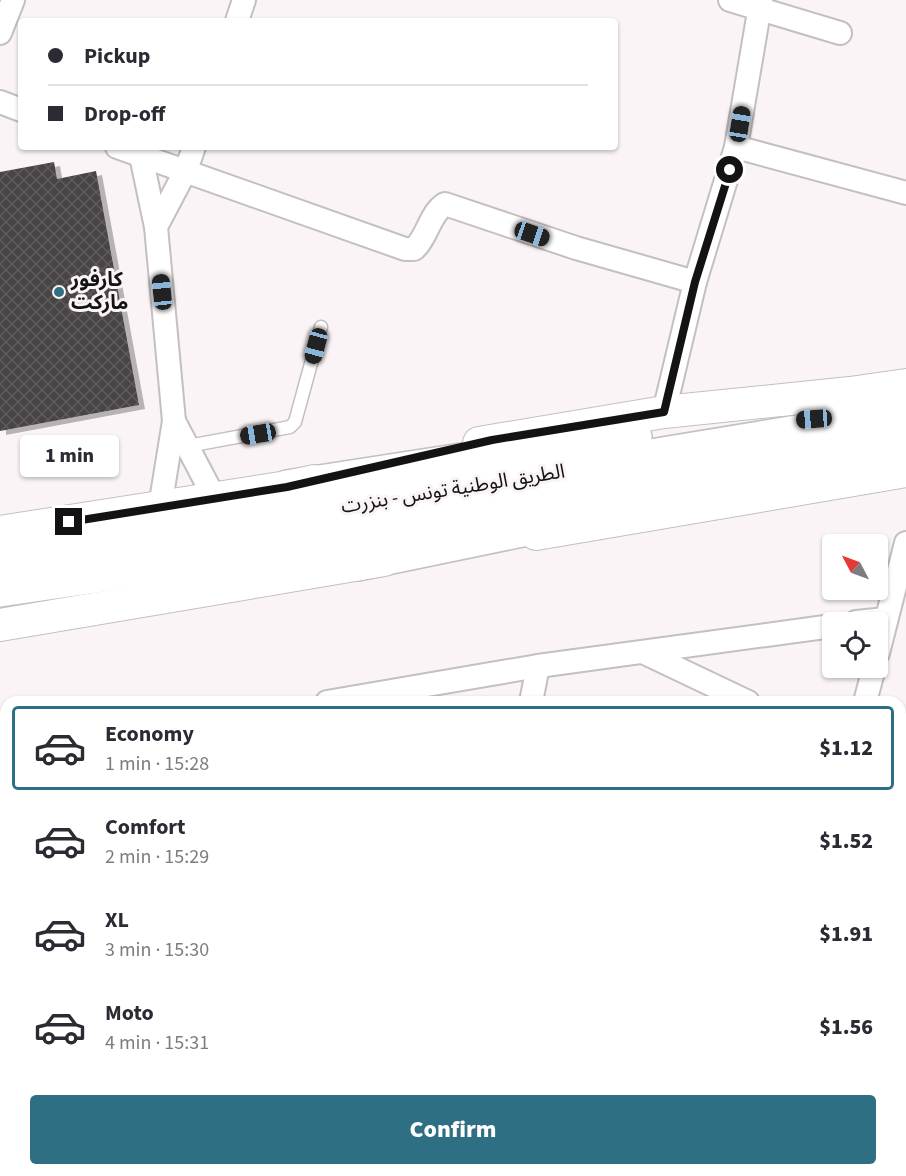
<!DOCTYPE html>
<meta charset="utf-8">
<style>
:root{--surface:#fff;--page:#f7f7f7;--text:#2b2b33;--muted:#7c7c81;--line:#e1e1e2;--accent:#2f6f83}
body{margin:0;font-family:"Source Sans 3","Noto Sans Arabic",sans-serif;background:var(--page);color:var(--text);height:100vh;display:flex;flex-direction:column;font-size:22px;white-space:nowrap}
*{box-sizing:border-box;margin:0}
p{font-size:20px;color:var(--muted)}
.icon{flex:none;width:33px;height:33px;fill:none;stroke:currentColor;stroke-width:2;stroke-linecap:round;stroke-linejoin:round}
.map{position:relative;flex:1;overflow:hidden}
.details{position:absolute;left:0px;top:696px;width:906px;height:480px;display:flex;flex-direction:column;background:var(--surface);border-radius:18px 18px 0 0;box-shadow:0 2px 4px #0004}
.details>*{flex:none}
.guide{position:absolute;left:18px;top:18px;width:600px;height:132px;border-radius:6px;box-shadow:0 2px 4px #0004;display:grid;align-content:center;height:132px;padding:0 30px;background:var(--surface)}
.needle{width:39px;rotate:311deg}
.fabs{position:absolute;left:822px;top:534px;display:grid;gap:12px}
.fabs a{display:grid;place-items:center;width:66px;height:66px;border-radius:6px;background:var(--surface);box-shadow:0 2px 4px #0004;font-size:30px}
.end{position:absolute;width:27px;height:27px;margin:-14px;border:8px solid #141213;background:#fff;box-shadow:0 0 0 3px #fff}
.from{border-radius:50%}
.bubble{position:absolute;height:42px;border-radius:6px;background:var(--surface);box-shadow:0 2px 4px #0004;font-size:20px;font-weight:800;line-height:42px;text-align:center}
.car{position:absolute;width:18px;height:36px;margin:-18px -9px;border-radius:8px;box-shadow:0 0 4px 2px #0007;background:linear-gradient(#222 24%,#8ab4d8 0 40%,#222 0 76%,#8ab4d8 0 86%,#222 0)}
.guide b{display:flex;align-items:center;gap:21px;height:57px;font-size:22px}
.guide b+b{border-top:2px solid var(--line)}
.guide i{width:15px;height:15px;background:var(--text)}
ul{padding:10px 0 0;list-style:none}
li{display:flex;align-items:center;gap:18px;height:84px;margin:0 12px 9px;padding:0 18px;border:3px solid transparent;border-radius:6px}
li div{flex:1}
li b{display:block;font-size:22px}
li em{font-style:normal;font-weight:800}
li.active{border-color:var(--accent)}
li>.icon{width:54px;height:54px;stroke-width:1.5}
.button{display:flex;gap:12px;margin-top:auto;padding:12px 30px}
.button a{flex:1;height:69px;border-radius:6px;background:var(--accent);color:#fff;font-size:24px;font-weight:800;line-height:69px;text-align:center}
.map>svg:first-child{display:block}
.building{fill:url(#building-cross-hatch);filter:url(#shadow)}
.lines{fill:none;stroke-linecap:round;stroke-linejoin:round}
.lane-casing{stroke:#c4bfc1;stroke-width:15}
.street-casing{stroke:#c4bfc1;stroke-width:26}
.secondary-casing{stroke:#c4bfc1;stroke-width:34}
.highway-casing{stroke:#c4bfc1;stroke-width:36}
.lane{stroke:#fff;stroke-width:12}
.street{stroke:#fff;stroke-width:22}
.secondary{stroke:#fff;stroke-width:32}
.highway{stroke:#fff;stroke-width:33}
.route{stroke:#141213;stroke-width:8}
.poi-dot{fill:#2f6f83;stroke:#faf4f7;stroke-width:2}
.labels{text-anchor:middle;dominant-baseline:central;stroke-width:6;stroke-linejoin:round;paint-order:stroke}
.poi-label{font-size:20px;font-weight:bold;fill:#141213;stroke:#faf4f7;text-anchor:start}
.street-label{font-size:20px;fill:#141213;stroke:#faf4f7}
</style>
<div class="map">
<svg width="906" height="1176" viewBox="0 0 906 1176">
<defs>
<pattern id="building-cross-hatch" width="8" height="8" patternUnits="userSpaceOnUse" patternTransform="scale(1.5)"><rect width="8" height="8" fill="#494446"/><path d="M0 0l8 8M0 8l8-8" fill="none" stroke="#5f5b5d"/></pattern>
<filter id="shadow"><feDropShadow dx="6" dy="4" stdDeviation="0" flood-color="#0004"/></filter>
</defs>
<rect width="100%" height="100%" fill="#faf4f7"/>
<polygon class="building" points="54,162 57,179 96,171 139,405 0,431 0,172"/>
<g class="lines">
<g class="lane-casing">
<polyline id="lane" points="188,446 290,427 295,422 321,327"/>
</g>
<g class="street-casing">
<g id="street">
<polyline points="730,0 840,33"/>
<polyline points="237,21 244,0"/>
<polyline points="0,33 13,0"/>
<polyline points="0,102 21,110"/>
<path d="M117 147 405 249H414C427 238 430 213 445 204L576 248 695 282"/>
<polyline points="736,147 906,193"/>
<polyline points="141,156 156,227 174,421 160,507"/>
<polyline points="156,227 186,170 194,147"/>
<polyline points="664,412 695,282 736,147 761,0"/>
<polyline points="174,421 215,499"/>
<polyline points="856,622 886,619"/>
<polyline points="645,653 748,702"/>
<polyline points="878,653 906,543"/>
<polyline points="327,702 538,666 832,626"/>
<polyline points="531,702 538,666"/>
<polyline points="865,702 874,668"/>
<polyline points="900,837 906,838"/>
<polyline points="114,1176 120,1172"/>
<polyline points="717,1176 719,1170"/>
</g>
</g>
<g class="secondary-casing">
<g id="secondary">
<polyline points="479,443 664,412 850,393 906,385"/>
<polyline points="0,532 287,487 314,481"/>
<polyline points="536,534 906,471"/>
<polyline points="0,625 384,560"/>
</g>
</g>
<g class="highway-casing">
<g id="highway">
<polyline points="287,487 494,455 635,437"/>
<polyline points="0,563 906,414"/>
<polyline points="357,564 561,522"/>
<polyline points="0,590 103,575 906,443"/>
<polyline points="0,970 6,971"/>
<polyline points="0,1013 6,1014"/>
<polyline points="900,1126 906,1127"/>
<polyline points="900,1153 906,1154"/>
</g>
</g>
<use href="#lane" class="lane"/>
<use href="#street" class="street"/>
<use href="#secondary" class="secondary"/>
<use href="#highway" class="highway"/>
</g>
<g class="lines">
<polyline class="route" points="69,522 287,487 492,440 664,412 695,282 730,170"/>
</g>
<circle class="poi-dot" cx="59" cy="292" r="6"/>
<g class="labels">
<g class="poi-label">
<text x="71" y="280">كارفور<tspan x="71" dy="23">ماركت</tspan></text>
</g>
<g class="street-label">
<text transform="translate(453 489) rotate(-9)">الطريق الوطنية تونس - بنزرت</text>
</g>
</g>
</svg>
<div class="fabs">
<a><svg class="needle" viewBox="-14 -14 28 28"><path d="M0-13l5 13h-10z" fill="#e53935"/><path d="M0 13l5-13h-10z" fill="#7c7c81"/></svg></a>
<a><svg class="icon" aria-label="locate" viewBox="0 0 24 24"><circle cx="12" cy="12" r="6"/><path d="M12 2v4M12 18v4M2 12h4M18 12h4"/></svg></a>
</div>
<i class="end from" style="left:730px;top:170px"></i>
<i class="end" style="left:69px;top:522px"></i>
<div class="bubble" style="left:20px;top:435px;width:99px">1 min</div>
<i class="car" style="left:740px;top:124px;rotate:9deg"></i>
<i class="car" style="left:532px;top:234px;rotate:109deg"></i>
<i class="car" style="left:162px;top:292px;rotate:354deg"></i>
<i class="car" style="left:316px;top:346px;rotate:195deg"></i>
<i class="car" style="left:814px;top:419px;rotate:266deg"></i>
<i class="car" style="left:258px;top:434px;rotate:260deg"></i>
<div class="guide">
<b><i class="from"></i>Pickup</b>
<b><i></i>Drop-off</b>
</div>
<section class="details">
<ul>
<li class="active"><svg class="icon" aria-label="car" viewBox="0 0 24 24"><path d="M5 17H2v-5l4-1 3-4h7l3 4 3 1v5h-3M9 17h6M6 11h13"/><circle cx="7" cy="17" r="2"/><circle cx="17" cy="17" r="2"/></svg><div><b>Economy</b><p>1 min · 15:28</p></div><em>$1.12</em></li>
<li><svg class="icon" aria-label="car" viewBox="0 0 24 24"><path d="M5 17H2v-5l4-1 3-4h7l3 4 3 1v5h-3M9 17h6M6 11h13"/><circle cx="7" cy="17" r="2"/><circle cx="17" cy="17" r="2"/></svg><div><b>Comfort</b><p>2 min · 15:29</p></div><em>$1.52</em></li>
<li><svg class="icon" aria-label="car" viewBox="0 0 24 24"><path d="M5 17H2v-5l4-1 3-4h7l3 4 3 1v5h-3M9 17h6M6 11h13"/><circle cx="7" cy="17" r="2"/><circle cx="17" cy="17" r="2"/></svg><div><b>XL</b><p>3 min · 15:30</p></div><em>$1.91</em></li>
<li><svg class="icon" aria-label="car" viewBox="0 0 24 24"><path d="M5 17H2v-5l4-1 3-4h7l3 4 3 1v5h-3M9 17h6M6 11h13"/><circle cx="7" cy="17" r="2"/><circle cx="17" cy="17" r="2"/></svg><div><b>Moto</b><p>4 min · 15:31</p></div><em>$1.56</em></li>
</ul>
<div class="button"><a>Confirm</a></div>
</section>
</div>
